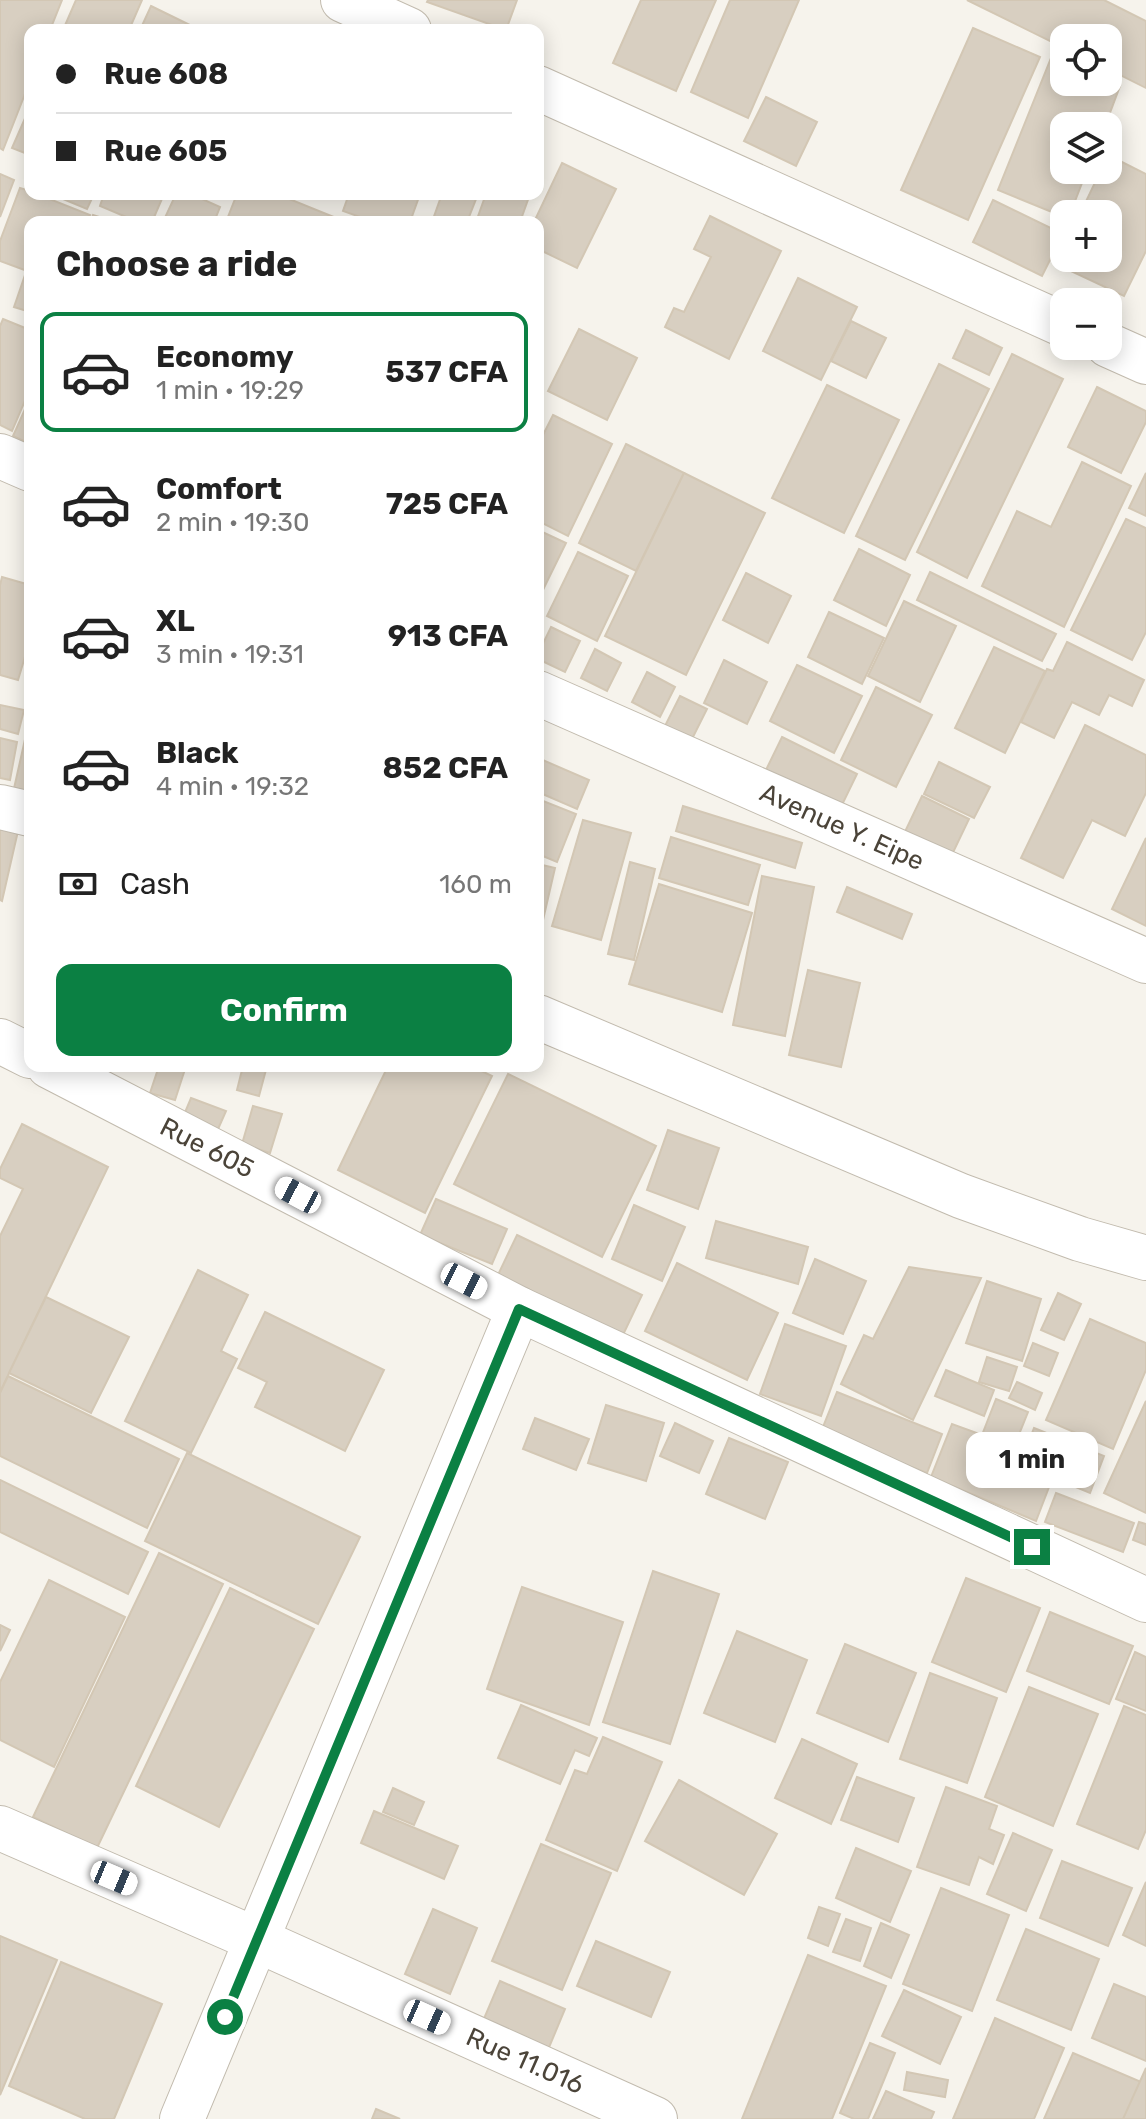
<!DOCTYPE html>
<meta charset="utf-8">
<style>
:root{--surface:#fff;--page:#f6f6f6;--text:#222;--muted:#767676;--line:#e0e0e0;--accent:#0b8043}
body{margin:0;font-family:Rubik,sans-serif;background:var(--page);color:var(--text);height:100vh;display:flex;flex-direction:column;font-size:30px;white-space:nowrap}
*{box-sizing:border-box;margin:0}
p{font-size:26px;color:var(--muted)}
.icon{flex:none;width:44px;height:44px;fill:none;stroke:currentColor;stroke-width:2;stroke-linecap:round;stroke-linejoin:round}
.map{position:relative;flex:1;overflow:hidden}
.side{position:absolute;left:24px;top:216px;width:520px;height:856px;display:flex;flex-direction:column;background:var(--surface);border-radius:16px;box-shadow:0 4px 20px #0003}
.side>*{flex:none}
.banner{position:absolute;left:24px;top:24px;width:520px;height:176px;border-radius:16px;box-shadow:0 4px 20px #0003;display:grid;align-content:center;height:176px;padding:0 32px;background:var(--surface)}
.tools{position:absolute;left:1050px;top:24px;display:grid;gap:16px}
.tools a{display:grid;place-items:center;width:72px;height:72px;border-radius:16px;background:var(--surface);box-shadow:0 4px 20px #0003;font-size:40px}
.end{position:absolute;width:36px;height:36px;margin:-18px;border:10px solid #0b8043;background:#fff;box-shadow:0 0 0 4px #fff}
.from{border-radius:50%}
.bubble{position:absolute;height:56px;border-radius:16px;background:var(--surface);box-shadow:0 4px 20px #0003;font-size:26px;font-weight:700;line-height:56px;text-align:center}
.car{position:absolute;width:24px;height:48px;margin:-24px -12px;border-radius:10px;box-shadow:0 0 6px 2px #0007;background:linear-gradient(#fff 24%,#345 0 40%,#fff 0 76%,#345 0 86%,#fff 0)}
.banner b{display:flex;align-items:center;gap:28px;height:76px;font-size:30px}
.banner b+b{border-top:2px solid var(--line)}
.banner i{width:20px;height:20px;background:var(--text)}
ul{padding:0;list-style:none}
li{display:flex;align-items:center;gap:24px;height:120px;margin:0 16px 12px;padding:0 16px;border:4px solid transparent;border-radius:16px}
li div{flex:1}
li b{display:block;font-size:30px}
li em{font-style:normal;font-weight:700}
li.selected{border-color:var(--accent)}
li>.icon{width:72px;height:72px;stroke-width:1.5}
h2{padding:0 32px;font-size:36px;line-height:96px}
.pay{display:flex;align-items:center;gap:20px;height:88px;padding:0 32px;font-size:30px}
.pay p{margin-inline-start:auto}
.cta{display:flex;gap:16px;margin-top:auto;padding:16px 32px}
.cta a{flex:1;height:92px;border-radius:16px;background:var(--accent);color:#fff;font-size:32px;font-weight:700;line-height:92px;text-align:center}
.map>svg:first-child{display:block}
.building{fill:#d8cfc1;stroke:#d3c7b4;stroke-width:2}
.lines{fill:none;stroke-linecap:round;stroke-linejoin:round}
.street-casing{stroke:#c2bbae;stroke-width:46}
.street{stroke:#fff;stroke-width:44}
.route{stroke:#0b8043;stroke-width:10}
.labels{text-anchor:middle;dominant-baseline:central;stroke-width:6;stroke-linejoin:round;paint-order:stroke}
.street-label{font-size:26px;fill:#4b4439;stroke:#fff}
</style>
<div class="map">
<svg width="1146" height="2119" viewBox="0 0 1146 2119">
<rect width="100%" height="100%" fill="#f6f3ec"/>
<g class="building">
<polygon points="0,0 62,0 50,30 30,30 30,81 3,150 0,148"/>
<polygon points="76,0 142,0 129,30 63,30"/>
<polygon points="428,0 517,0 506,30 427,2"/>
<polygon points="641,0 716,0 676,91 613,63"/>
<polygon points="730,0 799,0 748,118 691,92"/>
<polygon points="967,0 1104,0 1146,21 1146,88 1108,69 1108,38 1064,38 1064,48"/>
<polygon points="151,6 200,30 140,30"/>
<polygon points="973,28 1040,57 968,220 901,190"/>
<polygon points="1051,58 1064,63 1064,82 1108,81 1120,86 1105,126 1064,126 1064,170 1087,170 1070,214 1064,214 1064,217 998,190"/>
<polygon points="766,97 817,122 796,166 744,141"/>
<polygon points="30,107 30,155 12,148"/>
<polygon points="1108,155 1146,174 1146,251 1124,296 1056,264 1064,247 1064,258 1108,258 1108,214 1080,214 1101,170 1108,170"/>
<polygon points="562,163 616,189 577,268 538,249 538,222 534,222"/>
<polygon points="0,174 14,180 0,217"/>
<polygon points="20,188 30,191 30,194 37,194 90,215 87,222 30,222 30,272 0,261 0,241"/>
<polygon points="66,194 94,194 87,209 63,199"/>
<polygon points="104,194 164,194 152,222 138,222 100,206"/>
<polygon points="176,194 191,194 220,207 214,222 163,222"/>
<polygon points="237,194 277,194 346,222 226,222"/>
<polygon points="349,194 420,194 410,222 374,222 343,211"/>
<polygon points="442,194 478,194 467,222 432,222"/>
<polygon points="486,194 530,194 520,222 476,222"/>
<polygon points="993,200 1063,234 1042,276 973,242"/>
<polygon points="93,215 114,222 91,222"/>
<polygon points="710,216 781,251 729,359 665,327 674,308 684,312 711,257 694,249"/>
<polygon points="25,275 30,277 30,312 14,307"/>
<polygon points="798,278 857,307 821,380 763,351"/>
<polygon points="3,319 30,330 30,389 12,431 0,425 0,326"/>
<polygon points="851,321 886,338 866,378 831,361"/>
<polygon points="579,329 637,358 607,420 548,391"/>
<polygon points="966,330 1002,348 989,375 953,358"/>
<polygon points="1012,354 1063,379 967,578 917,552"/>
<polygon points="939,364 989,389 905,560 856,536"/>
<polygon points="827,385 899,420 844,533 772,498"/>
<polygon points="1097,387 1146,411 1146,422 1121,473 1068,447"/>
<polygon points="30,398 30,444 13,436"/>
<polygon points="553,415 612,444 568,536 538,521 538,445"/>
<polygon points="626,444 684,473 636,571 579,543"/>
<polygon points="1082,462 1131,486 1064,627 982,586 1017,511 1051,527"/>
<polygon points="684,473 765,513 686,675 605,636"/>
<polygon points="1146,473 1146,516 1129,508"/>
<polygon points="1126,519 1146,528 1146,632 1132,660 1071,630"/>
<polygon points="538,530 566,543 538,600"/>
<polygon points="859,549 910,575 886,626 834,600"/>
<polygon points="578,552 628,576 597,641 547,616"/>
<polygon points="930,572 1056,634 1042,661 917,600"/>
<polygon points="746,573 791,596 768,643 723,620"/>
<polygon points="2,577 30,585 30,640 18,680 0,675 0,585"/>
<polygon points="904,601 956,626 920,702 868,676"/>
<polygon points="829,612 884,638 862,684 808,657"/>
<polygon points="551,627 580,641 565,672 538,659 538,654"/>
<polygon points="1067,642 1144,680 1132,706 1109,695 1099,715 1072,702 1054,738 1021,722 1047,669 1053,671"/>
<polygon points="994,647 1045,671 1005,753 955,728"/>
<polygon points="595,649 621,663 607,691 581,678"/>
<polygon points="724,660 767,682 747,724 704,703"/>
<polygon points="797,665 862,696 834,753 770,721"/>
<polygon points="647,672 675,687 660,717 632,702"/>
<polygon points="876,687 932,715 896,787 841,760"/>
<polygon points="680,696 707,709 690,743 663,730"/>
<polygon points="0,705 24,710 18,734 0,729"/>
<polygon points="30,717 30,797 13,793"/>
<polygon points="1085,725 1146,755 1146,793 1125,836 1092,820 1063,878 1021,858"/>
<polygon points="782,737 857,774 840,809 765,772"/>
<polygon points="0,738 17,742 10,780 0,778"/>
<polygon points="538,758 589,780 577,809 538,792"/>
<polygon points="939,762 990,787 974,818 924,794"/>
<polygon points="922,796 969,819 948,863 901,840"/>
<polygon points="538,799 576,814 557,862 538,854"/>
<polygon points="683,806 802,843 795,868 676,831"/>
<polygon points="583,820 631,833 601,940 552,926"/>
<polygon points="0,827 18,831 2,901 0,900"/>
<polygon points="671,837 760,865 748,905 659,878"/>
<polygon points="1146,838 1146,926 1112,909"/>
<polygon points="630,862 655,869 634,960 608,954"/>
<polygon points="538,864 555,868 543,920 538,919"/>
<polygon points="762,876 814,887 785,1036 733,1025"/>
<polygon points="659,884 752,913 722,1012 629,984"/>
<polygon points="847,887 912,914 902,939 837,912"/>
<polygon points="808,970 860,983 841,1067 789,1055"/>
<polygon points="159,1066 186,1066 175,1100 150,1093"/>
<polygon points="243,1066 267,1066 259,1096 237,1090"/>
<polygon points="388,1066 471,1066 492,1076 425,1213 338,1170"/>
<polygon points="508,1074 656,1146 602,1257 454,1184"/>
<polygon points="191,1098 226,1111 215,1136 181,1122"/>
<polygon points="253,1106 282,1114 270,1153 242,1144"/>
<polygon points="22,1124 108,1167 0,1392 0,1236 23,1189 0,1178 0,1169"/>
<polygon points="668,1130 719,1148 698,1209 647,1190"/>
<polygon points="436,1199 507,1229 492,1264 420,1235"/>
<polygon points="634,1205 685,1227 662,1281 612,1259"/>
<polygon points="716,1221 808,1247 798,1284 706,1258"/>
<polygon points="517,1235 642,1295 622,1337 497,1277"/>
<polygon points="815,1259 866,1281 843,1334 793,1313"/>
<polygon points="677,1263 778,1313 747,1380 645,1331"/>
<polygon points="909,1267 981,1278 913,1420 841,1384 864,1335 873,1339"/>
<polygon points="198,1270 248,1295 221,1351 237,1359 191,1453 125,1421"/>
<polygon points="987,1281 1041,1299 1022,1361 966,1343"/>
<polygon points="1058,1293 1081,1304 1064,1340 1041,1330"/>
<polygon points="46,1297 129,1337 91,1413 9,1373"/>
<polygon points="265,1312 384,1370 345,1451 255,1407 267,1382 238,1368"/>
<polygon points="1090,1319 1146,1343 1146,1370 1113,1449 1046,1420"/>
<polygon points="785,1324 846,1346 821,1416 760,1394"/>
<polygon points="1033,1343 1058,1353 1049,1376 1024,1366"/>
<polygon points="987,1357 1017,1367 1009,1391 979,1382"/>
<polygon points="946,1370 994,1390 984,1416 935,1396"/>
<polygon points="8,1376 179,1459 147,1528 0,1456 0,1393"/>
<polygon points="1017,1382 1042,1393 1035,1410 1009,1398"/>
<polygon points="837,1392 942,1434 927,1473 821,1432"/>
<polygon points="996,1399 1028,1412 1005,1469 1049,1487 1036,1521 931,1477 952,1424 982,1435"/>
<polygon points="1146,1401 1146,1513 1104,1493"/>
<polygon points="606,1405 664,1423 646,1481 588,1463"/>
<polygon points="535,1418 589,1439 576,1470 523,1449"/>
<polygon points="675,1423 713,1441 699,1473 660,1456"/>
<polygon points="1034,1428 1104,1456 1090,1493 1020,1464"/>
<polygon points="729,1438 788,1462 765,1519 706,1494"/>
<polygon points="187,1453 360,1537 318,1624 145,1541"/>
<polygon points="0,1480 148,1552 128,1594 0,1532"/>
<polygon points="1056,1493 1134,1523 1123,1552 1045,1522"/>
<polygon points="1139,1522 1146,1524 1146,1545 1133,1540"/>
<polygon points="159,1553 223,1584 97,1848 33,1817"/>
<polygon points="653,1571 719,1594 670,1744 603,1722"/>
<polygon points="966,1578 1040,1608 1006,1692 932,1662"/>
<polygon points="49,1580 125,1617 54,1767 0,1740 0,1682"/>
<polygon points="522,1587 623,1622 589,1725 487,1689"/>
<polygon points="230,1588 314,1629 219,1827 136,1786"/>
<polygon points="1050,1612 1133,1646 1109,1704 1027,1671"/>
<polygon points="0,1625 10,1630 0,1651"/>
<polygon points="737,1631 807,1660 775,1742 704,1713"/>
<polygon points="845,1644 916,1673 888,1742 817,1713"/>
<polygon points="1135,1652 1146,1657 1146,1711 1116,1699"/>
<polygon points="930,1673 997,1698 967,1783 900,1759"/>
<polygon points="1029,1687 1098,1714 1053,1826 985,1797"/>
<polygon points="521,1705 597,1738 589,1756 575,1750 560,1784 498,1758"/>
<polygon points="1124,1706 1146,1715 1146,1830 1138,1849 1077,1824"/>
<polygon points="603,1737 662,1762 617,1871 546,1840 575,1770 587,1774"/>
<polygon points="802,1739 857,1764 831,1824 775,1798"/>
<polygon points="857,1777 914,1798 898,1842 841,1820"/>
<polygon points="679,1780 777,1834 744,1895 645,1841"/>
<polygon points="946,1787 997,1806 989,1829 1004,1835 993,1864 979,1857 969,1885 917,1867"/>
<polygon points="393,1788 424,1802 414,1825 383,1812"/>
<polygon points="374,1811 458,1846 444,1879 361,1843"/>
<polygon points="1013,1833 1052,1850 1026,1911 987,1894"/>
<polygon points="541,1844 611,1873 562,1990 492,1961"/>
<polygon points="856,1848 911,1871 890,1922 836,1898"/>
<polygon points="1062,1861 1132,1888 1108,1946 1040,1918"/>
<polygon points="1146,1882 1146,1946 1123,1935"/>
<polygon points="941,1888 1009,1915 972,2011 903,1984"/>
<polygon points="819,1907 840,1914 828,1946 808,1938"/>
<polygon points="433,1909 477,1928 450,1994 405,1974"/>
<polygon points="846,1919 871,1928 860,1961 833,1952"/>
<polygon points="881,1923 909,1935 891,1978 864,1966"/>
<polygon points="1026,1929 1099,1959 1071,2030 997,2000"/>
<polygon points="0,1936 57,1960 0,2095"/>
<polygon points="596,1941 670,1972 651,2017 577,1986"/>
<polygon points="808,1955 886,1986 832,2119 742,2119"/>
<polygon points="61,1962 162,2004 114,2119 85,2119 9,2086"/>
<polygon points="500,1981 565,2009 545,2057 480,2028"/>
<polygon points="1114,1984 1146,1997 1146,2061 1092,2038"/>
<polygon points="904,1990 961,2017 940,2064 882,2036"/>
<polygon points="995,2018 1064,2048 1034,2119 953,2119"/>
<polygon points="870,2043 895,2053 868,2119 854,2119 840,2113"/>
<polygon points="1073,2053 1146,2084 1146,2094 1135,2119 1044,2119"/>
<polygon points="1146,2068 1146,2119 1123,2119"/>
<polygon points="907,2072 948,2080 945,2097 904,2090"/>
<polygon points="886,2091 934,2112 931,2119 873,2119"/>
<polygon points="376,2109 400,2119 372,2119"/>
</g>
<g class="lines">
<g class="street-casing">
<g id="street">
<polyline points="343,0 409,30"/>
<polyline points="538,88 1064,325"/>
<polyline points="1108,345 1146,362"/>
<polyline points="0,456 30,469"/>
<polyline points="538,693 1146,961"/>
<polyline points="0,807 30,814"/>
<polyline points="538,1017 961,1196 1080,1239 1146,1258"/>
<polyline points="0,1041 30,1056"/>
<polyline points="49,1066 519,1309 1146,1600"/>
<polyline points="0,1828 257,1940 655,2119"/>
<polyline points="182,2119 519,1309"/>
</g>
</g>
<use href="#street" class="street"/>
</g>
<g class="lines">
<polyline class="route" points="225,2017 519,1309 1032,1547"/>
</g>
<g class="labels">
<g class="street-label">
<text transform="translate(842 827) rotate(24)">Avenue Y. Eipe</text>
<text transform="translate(207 1148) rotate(27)">Rue 605</text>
<text transform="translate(525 2061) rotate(24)">Rue 11.016</text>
</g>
</g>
</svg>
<div class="tools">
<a><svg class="icon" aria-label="locate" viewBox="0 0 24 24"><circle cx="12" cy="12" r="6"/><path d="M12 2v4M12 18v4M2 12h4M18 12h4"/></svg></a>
<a><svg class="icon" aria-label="layers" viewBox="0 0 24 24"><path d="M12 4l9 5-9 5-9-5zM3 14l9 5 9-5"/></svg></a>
<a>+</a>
<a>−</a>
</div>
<i class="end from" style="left:225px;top:2017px"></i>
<i class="end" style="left:1032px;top:1547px"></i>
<div class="bubble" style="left:966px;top:1432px;width:132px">1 min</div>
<i class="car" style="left:298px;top:1195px;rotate:298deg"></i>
<i class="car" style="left:464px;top:1281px;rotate:117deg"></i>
<i class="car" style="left:114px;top:1878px;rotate:113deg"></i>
<i class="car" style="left:427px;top:2017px;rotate:114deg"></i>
<div class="banner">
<b><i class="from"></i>Rue 608</b>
<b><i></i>Rue 605</b>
</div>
<section class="side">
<h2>Choose a ride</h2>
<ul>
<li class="selected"><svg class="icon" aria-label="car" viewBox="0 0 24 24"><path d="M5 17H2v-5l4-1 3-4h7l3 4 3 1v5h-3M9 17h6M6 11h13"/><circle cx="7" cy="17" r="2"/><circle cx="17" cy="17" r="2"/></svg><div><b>Economy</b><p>1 min · 19:29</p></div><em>537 CFA</em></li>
<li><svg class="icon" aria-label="car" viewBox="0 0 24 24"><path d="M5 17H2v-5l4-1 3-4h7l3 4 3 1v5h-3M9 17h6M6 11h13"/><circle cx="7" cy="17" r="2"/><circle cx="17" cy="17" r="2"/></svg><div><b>Comfort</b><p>2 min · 19:30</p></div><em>725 CFA</em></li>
<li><svg class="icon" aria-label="car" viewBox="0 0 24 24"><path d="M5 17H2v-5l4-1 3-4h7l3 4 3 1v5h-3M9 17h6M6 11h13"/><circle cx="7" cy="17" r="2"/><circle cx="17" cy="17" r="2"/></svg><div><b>XL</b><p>3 min · 19:31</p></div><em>913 CFA</em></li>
<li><svg class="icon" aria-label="car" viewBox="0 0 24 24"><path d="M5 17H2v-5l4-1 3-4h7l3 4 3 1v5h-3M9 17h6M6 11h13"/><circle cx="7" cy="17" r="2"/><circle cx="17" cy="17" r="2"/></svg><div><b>Black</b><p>4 min · 19:32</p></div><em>852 CFA</em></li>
</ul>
<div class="pay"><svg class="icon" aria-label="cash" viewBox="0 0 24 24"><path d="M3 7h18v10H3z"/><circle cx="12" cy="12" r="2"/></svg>Cash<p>160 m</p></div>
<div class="cta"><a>Confirm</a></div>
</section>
</div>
